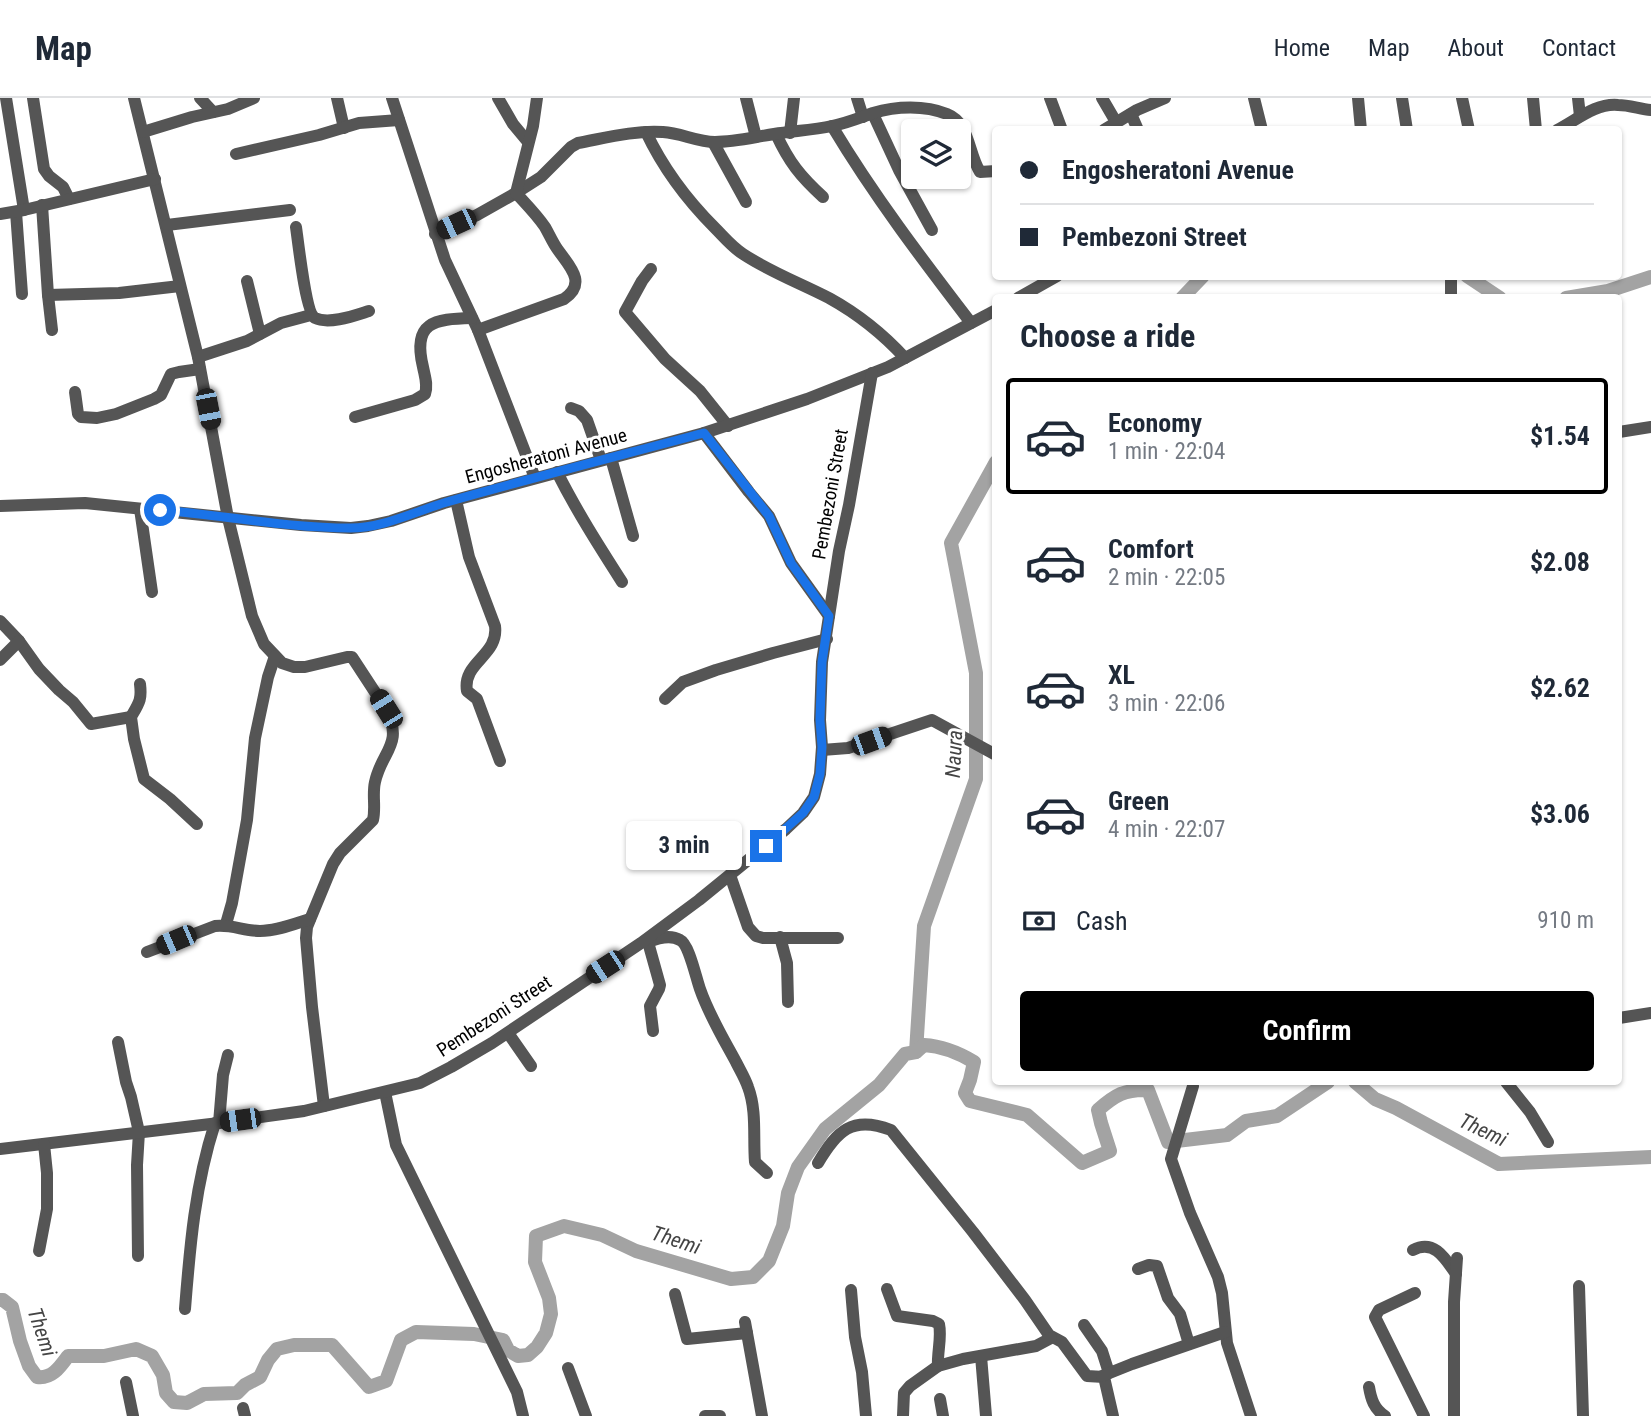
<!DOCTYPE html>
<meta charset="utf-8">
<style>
:root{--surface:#fff;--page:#f6f6f7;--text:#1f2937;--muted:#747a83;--line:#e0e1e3;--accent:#000}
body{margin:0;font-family:"Roboto Condensed",sans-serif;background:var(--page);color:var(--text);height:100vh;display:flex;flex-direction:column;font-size:26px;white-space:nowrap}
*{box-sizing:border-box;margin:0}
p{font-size:23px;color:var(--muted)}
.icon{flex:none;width:38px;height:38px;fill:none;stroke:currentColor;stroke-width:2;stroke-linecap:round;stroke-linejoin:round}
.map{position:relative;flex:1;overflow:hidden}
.drawer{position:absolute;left:992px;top:196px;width:630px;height:791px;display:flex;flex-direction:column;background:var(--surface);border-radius:7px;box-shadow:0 2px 5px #0004}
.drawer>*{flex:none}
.guide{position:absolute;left:992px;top:28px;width:630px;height:154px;border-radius:7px;box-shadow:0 2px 5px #0004;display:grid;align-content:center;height:154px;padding:0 28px;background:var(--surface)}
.tools{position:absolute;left:901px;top:21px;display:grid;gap:14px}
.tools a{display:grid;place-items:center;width:70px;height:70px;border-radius:7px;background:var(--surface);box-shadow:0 2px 5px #0004;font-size:35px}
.end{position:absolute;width:32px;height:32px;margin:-16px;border:9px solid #1a73e8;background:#fff;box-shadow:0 0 0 4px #fff}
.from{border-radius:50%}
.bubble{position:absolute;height:49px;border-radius:7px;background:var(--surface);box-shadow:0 2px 5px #0004;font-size:23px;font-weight:700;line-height:49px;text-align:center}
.car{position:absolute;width:21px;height:42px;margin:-21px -10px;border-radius:9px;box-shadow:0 0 5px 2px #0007;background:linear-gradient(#222 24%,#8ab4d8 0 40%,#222 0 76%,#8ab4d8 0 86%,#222 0)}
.guide b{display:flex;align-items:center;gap:24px;height:66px;font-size:26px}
.guide b+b{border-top:2px solid var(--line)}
.guide i{width:18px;height:18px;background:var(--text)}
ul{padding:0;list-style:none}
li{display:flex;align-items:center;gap:21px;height:116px;margin:0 14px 10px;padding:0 14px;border:4px solid transparent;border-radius:7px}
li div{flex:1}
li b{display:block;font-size:26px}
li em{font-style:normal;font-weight:700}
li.current{border-color:var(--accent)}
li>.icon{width:63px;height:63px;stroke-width:1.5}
h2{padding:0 28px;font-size:32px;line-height:84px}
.pay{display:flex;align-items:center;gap:18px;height:77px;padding:0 28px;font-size:26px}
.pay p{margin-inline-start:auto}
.primary-button{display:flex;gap:14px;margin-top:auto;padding:14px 28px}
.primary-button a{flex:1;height:80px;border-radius:7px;background:var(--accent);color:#fff;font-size:28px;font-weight:700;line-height:80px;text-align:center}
header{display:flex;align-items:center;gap:42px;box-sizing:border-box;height:98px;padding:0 35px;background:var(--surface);border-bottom:2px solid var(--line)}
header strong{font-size:33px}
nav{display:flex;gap:38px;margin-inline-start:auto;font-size:24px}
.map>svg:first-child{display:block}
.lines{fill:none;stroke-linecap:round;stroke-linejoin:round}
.river{stroke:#a3a3a3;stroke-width:14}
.minor{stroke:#555;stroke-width:12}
.route{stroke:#1a73e8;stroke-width:9}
.labels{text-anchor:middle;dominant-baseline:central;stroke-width:6;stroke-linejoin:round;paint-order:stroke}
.street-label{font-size:19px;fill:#000;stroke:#fff}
.water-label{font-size:21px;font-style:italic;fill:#444;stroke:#fff}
</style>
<header>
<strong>Map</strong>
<nav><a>Home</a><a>Map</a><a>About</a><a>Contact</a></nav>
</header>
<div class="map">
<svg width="1651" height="1318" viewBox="0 0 1651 1318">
<rect width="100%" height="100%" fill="#fff"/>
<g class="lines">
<g class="river">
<polyline points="1467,178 1500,200"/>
<polyline points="1182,200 1203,178"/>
<polyline points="1566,200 1608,193 1651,179"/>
<polyline points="916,954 924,828 976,681 976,575 951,445 996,364"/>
<polyline points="1355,984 1375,1001 1396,1010 1499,1066 1651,1059"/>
<path d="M0 1202H3L12 1209 20 1243 29 1268 37 1279C52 1281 60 1269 68 1258H104L136 1251 152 1258 163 1277 166 1295 174 1304 187 1305 204 1296 237 1295 245 1287 260 1279 268 1262 277 1251 294 1247H332L369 1289 386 1283 401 1242 416 1234 474 1236 503 1242 508 1252 518 1258 528 1257 537 1249 546 1235 551 1216 549 1200 535 1164 536 1138 564 1128 602 1137 636 1153 731 1181 753 1179 769 1163 783 1128 788 1095 798 1069 825 1031 879 987 905 956 916 954 924 947C941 948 959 955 974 964L970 982 965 995 970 1003 1027 1017 1082 1065 1110 1053 1101 1025 1098 1012C1115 997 1125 991 1148 992L1168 1044 1227 1037 1246 1023 1277 1018 1328 984"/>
</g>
<g class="minor">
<polyline points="6,0 24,112"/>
<polyline points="33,0 44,71 49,78 63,89 69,101"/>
<path d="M134 0 198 259 228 420 252 518 264 546 282 565 294 569H305L347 559H352L386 611C404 647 382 652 375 684 372 697 376 709 373 722L340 755 333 766 307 829 306 840 312 909 324 1008"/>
<polyline points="200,0 213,14"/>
<polyline points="337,0 344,30"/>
<polyline points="392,0 445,162 478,232 535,380"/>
<polyline points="498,0 513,26 528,44"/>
<polyline points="746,0 756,39"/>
<polyline points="857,0 863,19"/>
<polyline points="1050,0 1062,32"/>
<polyline points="1102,0 1116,24"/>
<polyline points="1254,0 1262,32"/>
<polyline points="1358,0 1361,32"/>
<polyline points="1402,0 1407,32"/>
<polyline points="1462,0 1469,32"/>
<polyline points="1533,0 1536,32"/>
<polyline points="1578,0 1580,18"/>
<polyline points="873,16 899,72 932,132"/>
<polyline points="1131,16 1138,32"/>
<path d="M832 28C874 98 922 161 971 225"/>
<polyline points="1104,32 1137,12 1165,0"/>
<path d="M1557 32C1577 22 1595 5 1618 7 1629 7 1640 11 1651 12"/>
<polyline points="143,34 192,19 228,11 254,0"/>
<path d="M646 34C663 70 687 102 715 130 724 139 732 149 743 156 770 174 800 185 829 200 858 216 883 236 905 260"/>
<polyline points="790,35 794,0"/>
<path d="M776 36C789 64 800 78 823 99"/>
<polyline points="713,44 746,104"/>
<polyline points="236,56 319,37 359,25 399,22"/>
<polyline points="42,107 48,197 52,232"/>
<polyline points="16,114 22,196"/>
<polyline points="0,116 24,112 155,81"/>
<polyline points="167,127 290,112"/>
<path d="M296 129C298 143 306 215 315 220 329 227 356 217 369 213"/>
<path d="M435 136 477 117 516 95 541 79 571 49 578 45C605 40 635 32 663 34 681 35 697 44 715 44 735 44 754 39 774 36 793 33 813 32 832 28 847 25 859 20 873 15 896 8 925 7 947 16 970 25 968 55 980 74L996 73"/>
<polyline points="651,171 642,183 625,214 665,261 700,293 728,328"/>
<polyline points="247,183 260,236"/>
<polyline points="48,197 119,195 180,188"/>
<polyline points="1018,200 1057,178"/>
<polyline points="1451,200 1451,178"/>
<path d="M478 232 564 201C589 184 567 166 556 149 552 143 549 136 545 129 537 117 526 106 516 95L533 28 537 0"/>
<polyline points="198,259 247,243 281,225 311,217"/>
<polyline points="75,294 78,316 81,319 97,320 116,316 154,301 161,297 171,276 179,274 200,271"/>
<polyline points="571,310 579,313 587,322 601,362"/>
<path d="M355 319 415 302 425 296C428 287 425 279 423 269 412 224 434 221 472 220"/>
<polyline points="1619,334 1651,329"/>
<polyline points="704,335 749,394 769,418 791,465 829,518"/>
<polyline points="611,360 633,438"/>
<path d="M557 374C576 412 599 448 622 484"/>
<path d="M456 402 469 459 495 528C499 558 462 564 467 593L477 601 500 663"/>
<polyline points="0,408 85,405 301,427 351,430 368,428 391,423 444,405 704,335 807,301 888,269 996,212"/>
<polyline points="140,411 152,494"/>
<polyline points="0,523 19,543 39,571 59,592 73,604 91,626 131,619"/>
<polyline points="0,562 19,543"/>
<path d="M140 586C142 602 139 605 131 619L134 641 144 681 170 701 197 726"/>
<polyline points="665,601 683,584 716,572 773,555 827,541"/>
<polyline points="822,652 848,650 932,622 996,657"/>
<polyline points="730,777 748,829 756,838 763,840 838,840"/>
<polyline points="226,826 232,805 247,722 255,640 268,579 275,558"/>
<polyline points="780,839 787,865 788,904"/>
<path d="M648 844C658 840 670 836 680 842 689 846 696 880 700 891 709 917 723 940 736 964 740 972 745 980 748 989 757 1013 753 1039 755 1064L767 1075"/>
<polyline points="648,844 660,887 659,891 650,908 653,933"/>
<path d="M147 854 215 828C231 826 244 833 260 833 277 833 294 826 310 821"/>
<polyline points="1619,920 1651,915"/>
<polyline points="508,935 531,968"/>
<polyline points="118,944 126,984 131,999 139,1034 137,1067 138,1158"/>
<polyline points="1506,984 1530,1014 1548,1044"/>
<polyline points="1193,988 1171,1061 1190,1115 1218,1179 1222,1195 1227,1245 1251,1318"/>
<polyline points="385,994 396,1047 517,1294 523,1318"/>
<polyline points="219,1025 223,977 228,957"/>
<polyline points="0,1051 219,1025 304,1013 420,985 451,969 492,945 641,845 699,802 786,731 803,715 814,699 820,676 822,649 820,622 822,564 839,453 849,407 872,275"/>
<path d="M818 1065C837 1033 852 1017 891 1032L973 1134 1025 1202 1049 1237 1062 1244 1087 1278 1104 1279 1113 1318"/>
<path d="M1413 1152C1434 1141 1445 1160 1456 1176"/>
<polyline points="39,1153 47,1111 47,1075 44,1046"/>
<polyline points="1138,1171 1149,1167 1157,1168 1168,1200 1180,1216 1189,1246"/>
<polyline points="1579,1188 1583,1318"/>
<path d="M887 1191 897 1218 933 1223 939 1226C942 1239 937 1255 938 1268"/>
<polyline points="851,1192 855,1239 862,1274 866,1318"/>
<polyline points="1415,1195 1379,1212 1375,1219 1424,1318"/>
<polyline points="675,1196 687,1241 747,1235"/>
<path d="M185 1211C190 1147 195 1087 215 1025"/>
<polyline points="745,1224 762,1318"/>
<polyline points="1084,1227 1102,1253 1109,1275"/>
<polyline points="981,1258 986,1318"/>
<polyline points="568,1270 586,1318"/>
<polyline points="1102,1278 1132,1266 1225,1234"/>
<polyline points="126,1284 133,1318"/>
<path d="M1369 1289C1371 1301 1374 1311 1385 1318"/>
<polyline points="940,1301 943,1318"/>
<polyline points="243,1310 245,1318"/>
<polyline points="705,1318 720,1318"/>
<polyline points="903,1318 904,1295 910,1288 938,1268 963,1261 1036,1248 1051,1240"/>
<polyline points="1454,1318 1454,1204 1457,1160"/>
</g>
</g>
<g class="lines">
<path class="route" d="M160 412C223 417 287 430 350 430 384 430 416 413 447 404 532 380 618 358 704 335L769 418 791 465 829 518 822 564 820 622 822 649 820 676 814 699 803 715 766 748"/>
</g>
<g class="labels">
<g class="street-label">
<text transform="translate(546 358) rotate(-15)">Engosheratoni Avenue</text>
<text transform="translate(830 396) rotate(-80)">Pembezoni Street</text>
<text transform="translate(494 918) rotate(-33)">Pembezoni Street</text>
</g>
<g class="water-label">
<text transform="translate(954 656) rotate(-87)">Naura</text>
<text transform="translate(1483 1032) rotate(25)">Themi</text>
<text transform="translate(676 1142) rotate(18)">Themi</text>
<text transform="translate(42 1234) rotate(71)">Themi</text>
</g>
</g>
</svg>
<div class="tools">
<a><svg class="icon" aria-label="layers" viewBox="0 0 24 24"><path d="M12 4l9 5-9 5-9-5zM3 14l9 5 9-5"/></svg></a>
</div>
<i class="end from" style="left:160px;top:412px"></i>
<i class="end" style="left:766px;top:748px"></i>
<div class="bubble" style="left:626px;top:723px;width:116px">3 min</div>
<i class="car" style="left:456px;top:126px;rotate:245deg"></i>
<i class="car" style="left:208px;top:311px;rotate:169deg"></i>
<i class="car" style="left:386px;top:611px;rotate:328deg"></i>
<i class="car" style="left:871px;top:643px;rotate:70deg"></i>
<i class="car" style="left:176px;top:842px;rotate:247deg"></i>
<i class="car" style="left:605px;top:869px;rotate:237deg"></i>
<i class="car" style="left:240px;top:1022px;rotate:262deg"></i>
<div class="guide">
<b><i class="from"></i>Engosheratoni Avenue</b>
<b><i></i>Pembezoni Street</b>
</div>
<section class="drawer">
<h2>Choose a ride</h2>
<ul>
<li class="current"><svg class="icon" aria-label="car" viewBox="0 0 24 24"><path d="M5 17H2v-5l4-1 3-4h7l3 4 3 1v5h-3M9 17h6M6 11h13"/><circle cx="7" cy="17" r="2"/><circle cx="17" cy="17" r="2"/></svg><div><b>Economy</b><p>1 min · 22:04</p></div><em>$1.54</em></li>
<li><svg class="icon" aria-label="car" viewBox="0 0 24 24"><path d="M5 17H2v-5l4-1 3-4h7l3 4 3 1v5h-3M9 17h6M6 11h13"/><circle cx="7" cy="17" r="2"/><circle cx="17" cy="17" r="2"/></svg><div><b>Comfort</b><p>2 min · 22:05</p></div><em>$2.08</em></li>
<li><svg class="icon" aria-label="car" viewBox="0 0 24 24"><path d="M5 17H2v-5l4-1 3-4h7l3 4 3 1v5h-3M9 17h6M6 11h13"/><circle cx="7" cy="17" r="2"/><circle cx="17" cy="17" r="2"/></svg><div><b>XL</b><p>3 min · 22:06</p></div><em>$2.62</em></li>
<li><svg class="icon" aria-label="car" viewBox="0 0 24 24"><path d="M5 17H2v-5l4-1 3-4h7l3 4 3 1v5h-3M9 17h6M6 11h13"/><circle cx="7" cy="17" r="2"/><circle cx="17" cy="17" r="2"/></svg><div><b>Green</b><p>4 min · 22:07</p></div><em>$3.06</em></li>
</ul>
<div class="pay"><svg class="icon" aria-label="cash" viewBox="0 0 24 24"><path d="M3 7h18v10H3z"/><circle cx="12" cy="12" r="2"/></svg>Cash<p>910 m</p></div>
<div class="primary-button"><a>Confirm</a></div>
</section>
</div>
